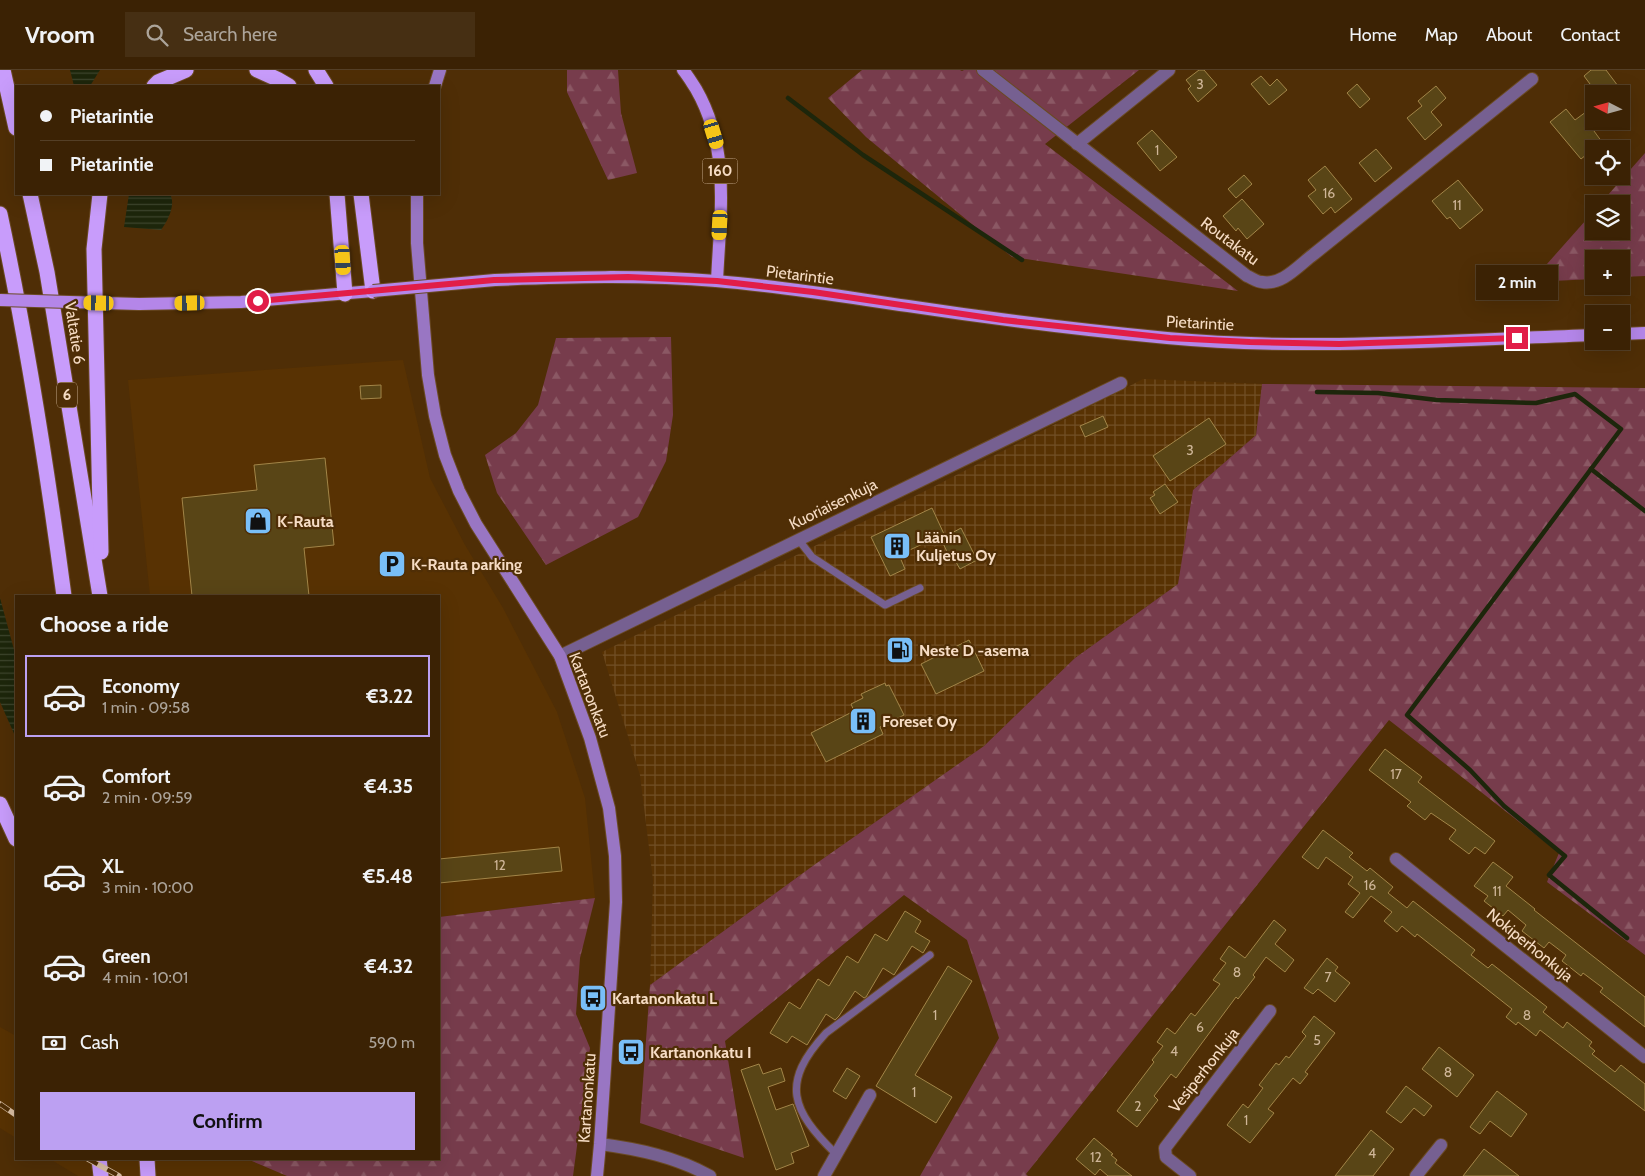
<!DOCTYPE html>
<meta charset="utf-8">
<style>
:root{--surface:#3b2204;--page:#462f13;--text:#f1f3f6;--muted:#aca49a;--line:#543f26;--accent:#bca0f2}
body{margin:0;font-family:Cabin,sans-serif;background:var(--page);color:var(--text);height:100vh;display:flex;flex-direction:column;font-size:19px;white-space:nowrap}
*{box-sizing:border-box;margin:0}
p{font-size:16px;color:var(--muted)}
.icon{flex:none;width:28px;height:28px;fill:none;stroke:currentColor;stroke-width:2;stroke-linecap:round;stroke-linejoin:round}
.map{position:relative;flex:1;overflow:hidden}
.details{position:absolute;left:15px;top:525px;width:425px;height:565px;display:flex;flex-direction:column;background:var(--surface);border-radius:0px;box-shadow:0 5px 20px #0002,0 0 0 1px var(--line)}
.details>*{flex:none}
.hud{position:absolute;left:15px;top:15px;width:425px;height:110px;border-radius:0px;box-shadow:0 5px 20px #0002,0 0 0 1px var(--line);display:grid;align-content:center;height:110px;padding:0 25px;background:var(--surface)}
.needle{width:32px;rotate:276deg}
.controls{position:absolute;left:1585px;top:15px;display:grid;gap:10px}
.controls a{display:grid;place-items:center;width:45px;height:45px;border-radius:0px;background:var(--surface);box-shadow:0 5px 20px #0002,0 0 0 1px var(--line);font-size:25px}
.end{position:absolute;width:22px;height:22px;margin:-11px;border:6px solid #e11d48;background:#fff;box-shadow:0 0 0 2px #fff}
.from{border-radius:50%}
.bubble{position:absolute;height:35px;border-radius:0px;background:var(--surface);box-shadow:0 5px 20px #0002,0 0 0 1px var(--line);font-size:16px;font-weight:700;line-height:35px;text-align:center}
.car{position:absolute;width:15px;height:30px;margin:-15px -8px;border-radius:6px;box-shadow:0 0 4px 1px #0007;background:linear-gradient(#f5c518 24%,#345 0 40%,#f5c518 0 76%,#345 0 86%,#f5c518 0)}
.hud b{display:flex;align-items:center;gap:18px;height:48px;font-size:19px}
.hud b+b{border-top:1px solid var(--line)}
.hud i{width:12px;height:12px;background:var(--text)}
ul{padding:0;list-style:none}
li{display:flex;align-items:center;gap:15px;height:82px;margin:0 10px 8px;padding:0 15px;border:2px solid transparent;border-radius:0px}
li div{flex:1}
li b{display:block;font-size:19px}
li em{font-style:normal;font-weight:700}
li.on{border-color:var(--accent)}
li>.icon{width:45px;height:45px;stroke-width:1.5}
h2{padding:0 25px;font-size:22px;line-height:60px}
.pay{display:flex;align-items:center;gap:12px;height:55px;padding:0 25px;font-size:19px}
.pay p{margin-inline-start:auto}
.button{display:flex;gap:10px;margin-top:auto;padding:10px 25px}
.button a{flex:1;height:58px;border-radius:0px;background:var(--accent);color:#111;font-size:20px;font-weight:700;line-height:58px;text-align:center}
header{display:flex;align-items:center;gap:30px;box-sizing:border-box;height:70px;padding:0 25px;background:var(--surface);border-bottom:1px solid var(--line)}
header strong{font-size:24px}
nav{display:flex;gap:28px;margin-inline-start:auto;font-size:18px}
.search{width:350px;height:45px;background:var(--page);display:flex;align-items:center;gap:12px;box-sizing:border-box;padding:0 18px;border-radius:0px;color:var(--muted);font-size:19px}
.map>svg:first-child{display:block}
.built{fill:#583203}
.industrial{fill:url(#industrial-grid)}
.forest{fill:url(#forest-firs)}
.water{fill:url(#water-rules)}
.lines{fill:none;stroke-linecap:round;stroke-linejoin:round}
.stream{stroke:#1d260b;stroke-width:4.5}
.building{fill:#594516;stroke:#a28548}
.lane-casing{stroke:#6a4a24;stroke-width:9}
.street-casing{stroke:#6a4a24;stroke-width:14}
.secondary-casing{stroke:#6a4a24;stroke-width:14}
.primary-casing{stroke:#6a4a24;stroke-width:14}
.highway-casing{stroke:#6a4a24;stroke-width:17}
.lane{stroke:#766091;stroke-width:7}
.street{stroke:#766091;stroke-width:12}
.secondary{stroke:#9976c3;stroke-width:12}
.primary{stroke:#b486e9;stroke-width:12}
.highway{stroke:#c89cfb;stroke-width:15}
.rail-casing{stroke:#d8bda2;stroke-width:5.5}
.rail{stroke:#4f2e06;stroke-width:4;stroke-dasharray:11;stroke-linecap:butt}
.primary-bridge-casing{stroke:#6a4a24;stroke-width:14;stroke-linecap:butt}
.primary-bridge{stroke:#b486e9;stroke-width:12}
.route{stroke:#e11d48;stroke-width:6}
.labels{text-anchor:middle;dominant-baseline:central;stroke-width:4.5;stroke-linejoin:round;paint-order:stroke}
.number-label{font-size:14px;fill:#cfb698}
.shield{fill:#4f2e06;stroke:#c4a88b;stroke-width:1}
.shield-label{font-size:15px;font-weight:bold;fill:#f6dcc4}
.street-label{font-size:16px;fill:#f6dcc4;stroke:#4f2e06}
.poi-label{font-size:16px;font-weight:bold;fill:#f6dcc4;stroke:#4f2e06;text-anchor:start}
</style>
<header>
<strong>Vroom</strong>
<div class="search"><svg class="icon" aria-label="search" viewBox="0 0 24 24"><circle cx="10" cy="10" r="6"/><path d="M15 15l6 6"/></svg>Search here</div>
<nav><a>Home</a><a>Map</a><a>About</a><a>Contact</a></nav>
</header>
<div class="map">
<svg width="1645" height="1106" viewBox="0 0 1645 1106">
<defs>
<pattern id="industrial-grid" width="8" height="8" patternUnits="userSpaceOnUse" patternTransform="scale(1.25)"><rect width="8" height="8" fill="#583203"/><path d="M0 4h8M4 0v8" fill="none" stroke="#714f26"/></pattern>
<pattern id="forest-firs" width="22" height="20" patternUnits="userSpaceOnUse" patternTransform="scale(1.25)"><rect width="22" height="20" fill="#773c4c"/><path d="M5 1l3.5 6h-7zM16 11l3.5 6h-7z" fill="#8b5864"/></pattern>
<pattern id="water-rules" width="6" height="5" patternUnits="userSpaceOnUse" patternTransform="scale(1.25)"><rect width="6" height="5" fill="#1d260b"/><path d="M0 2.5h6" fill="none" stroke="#3e452d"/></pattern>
</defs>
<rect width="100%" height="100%" fill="#4f2e06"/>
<g class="built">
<polygon points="403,290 430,408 465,475 503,538 557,642 585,728 595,828 439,847 439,526 150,526 128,310"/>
<polygon points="0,957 16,966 16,1068 0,1058"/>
<polygon points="50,1089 247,1089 287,1106 78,1106"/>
</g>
<polygon class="industrial" points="1143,309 1262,314 1256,365 1193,420 1178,514 1075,588 984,676 814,795 650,915 653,810 640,705 602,582 935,416"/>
<g class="forest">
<polygon points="567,0 618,0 621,43 637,103 608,110 567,22"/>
<polygon points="862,0 960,0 962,1 964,0 1139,0 1045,74 1238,221 1012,187 866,67 828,28"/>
<polygon points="1645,83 1645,206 1621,207 1621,189 1594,189 1594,209 1531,212 1594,141 1594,161 1621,161 1621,134 1600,134"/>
<polygon points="671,267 673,345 666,391 638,447 546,495 497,423 485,385 516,363 538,335 556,268"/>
<polygon points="1262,314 1645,318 1645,885 1547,812 1559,783 1389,650 1026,1104 1028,1106 920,1106 999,968 967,870 904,825 725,971 744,1088 640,1053 650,915 814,795 984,676 1075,588 1178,514 1193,420 1256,365"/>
<polygon points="595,828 580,888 576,944 590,978 573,1106 287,1106 247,1089 439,1089 439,847"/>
</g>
<g class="water">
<polygon points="70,0 100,0 90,16 74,16"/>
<path d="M129 124H170C176 135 168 150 161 160L124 157Z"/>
<polygon points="0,528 16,587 16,668 0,632"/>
</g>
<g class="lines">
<g class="stream">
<polyline points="788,28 863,85 1022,190"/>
<polyline points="1317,322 1378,323 1437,330 1536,333 1575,324 1621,359 1407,645 1470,700 1504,736 1565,786 1549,805 1627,868"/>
<polyline points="1591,399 1645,441"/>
</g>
</g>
<g class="building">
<polygon points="1199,0 1204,0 1217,15 1198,32 1188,19 1191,16 1186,10"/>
<polygon points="1591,0 1606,0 1624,24 1594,24 1588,16 1590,14 1584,6"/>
<polygon points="1261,6 1270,16 1277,9 1287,20 1269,35 1251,14"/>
<polygon points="1357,14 1370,29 1360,38 1347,23"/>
<polygon points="1436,16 1446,28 1431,42 1442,55 1425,70 1407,48 1422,36 1418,31"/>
<polygon points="1594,36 1594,61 1602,72 1581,89 1550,52 1566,39 1575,50"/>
<polygon points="1152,60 1177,87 1160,101 1137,73"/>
<polygon points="1376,79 1392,98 1375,112 1359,93"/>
<polygon points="1325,96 1352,129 1335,143 1331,137 1323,144 1308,126 1316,120 1308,110"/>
<polygon points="1244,105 1252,114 1236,128 1228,119"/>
<polygon points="1458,110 1483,140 1460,159 1450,147 1447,149 1432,131"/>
<polygon points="1242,129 1264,154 1247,169 1238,158 1236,161 1223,146"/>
<polygon points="381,315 381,328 361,329 360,316"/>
<polygon points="1103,346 1108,357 1085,367 1080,356"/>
<polygon points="1209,348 1226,374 1170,411 1153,386"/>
<polygon points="325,388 334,475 304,478 309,526 192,526 182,428 257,420 254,395"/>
<polygon points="1165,414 1178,432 1160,444 1150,428 1155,425 1153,422"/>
<polygon points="932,438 944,464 899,485 905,499 890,506 871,467"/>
<polygon points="961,458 977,490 960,499 953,487 950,488 941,469"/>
<polygon points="969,570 984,601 936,624 921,594"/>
<polygon points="885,613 886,616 889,615 904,645 880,657 883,664 826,692 811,663 854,641 851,634 863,628 861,624"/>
<polygon points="1385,679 1422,707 1418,712 1495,771 1485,784 1475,777 1469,784 1449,769 1456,760 1431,743 1425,750 1407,736 1411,732 1369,700"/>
<polygon points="1323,760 1353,783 1349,787 1367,801 1370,798 1393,817 1388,823 1407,838 1413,831 1475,880 1471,885 1488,898 1492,894 1547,937 1543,942 1563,958 1567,952 1592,972 1589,976 1595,981 1592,984 1615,1002 1621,995 1645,1014 1645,1041 1540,960 1536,966 1518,952 1516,955 1506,947 1512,939 1417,864 1415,867 1402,856 1397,862 1384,851 1392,842 1371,826 1353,848 1345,842 1360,823 1348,814 1353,807 1326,787 1318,799 1302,787"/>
<polygon points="559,777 562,801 439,813 439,789"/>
<polygon points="1493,792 1513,807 1506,816 1535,839 1534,840 1645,927 1645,957 1600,922 1603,918 1583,903 1581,906 1562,891 1566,885 1549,872 1544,878 1522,861 1526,855 1508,840 1503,846 1484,831 1488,826 1474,816"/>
<polygon points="905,841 921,851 915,862 930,871 923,883 912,876 894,905 883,898 866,927 864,928 855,921 839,946 835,950 826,944 807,975 792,966 787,973 770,963 789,932 800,939 818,909 829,916 847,886 858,893 875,864 887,871"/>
<polygon points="1274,850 1286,860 1275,874 1294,890 1285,902 1266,887 1253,905 1255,907 1238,929 1236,927 1176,1008 1171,1004 1154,1026 1158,1030 1137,1057 1117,1041 1154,992 1152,990 1163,976 1157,972 1167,958 1175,964 1191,943 1195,946 1220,914 1213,910 1226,893 1220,889 1229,876 1245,888"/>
<polygon points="1327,888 1338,897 1335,901 1350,913 1335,932 1318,919 1313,924 1304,918"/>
<polygon points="948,896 972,911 915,1005 952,1027 936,1053 876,1016"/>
<polygon points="1314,946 1335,963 1305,1002 1308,1004 1300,1014 1293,1008 1268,1039 1274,1043 1250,1073 1227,1055 1243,1034 1248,1038 1263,1018 1259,1015 1276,993 1279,995 1286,986 1289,988 1306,966 1302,962"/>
<polygon points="1439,977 1474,1005 1457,1027 1422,999"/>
<polygon points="759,994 763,1004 781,998 785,1011 768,1017 776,1040 793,1034 809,1076 791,1083 794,1093 776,1100 741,1000"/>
<polygon points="847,998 860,1006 846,1029 833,1021"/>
<polygon points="1406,1016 1432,1036 1424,1046 1414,1038 1401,1053 1386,1042"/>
<polygon points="1497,1021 1527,1044 1511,1067 1490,1051 1480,1064 1470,1057"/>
<polygon points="1371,1060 1394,1079 1373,1106 1335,1106"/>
<polygon points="1094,1068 1113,1084 1111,1085 1117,1090 1115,1093 1132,1106 1108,1106 1100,1099 1095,1105 1076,1089"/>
<polygon points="1484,1079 1519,1106 1463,1106"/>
</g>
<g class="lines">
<g class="lane-casing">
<g id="lane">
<polyline points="798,469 812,487 885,535 920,518"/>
<path d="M836 1084C791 1040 780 1013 826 963L930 885"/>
</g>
</g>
<g class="street-casing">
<g id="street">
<path d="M983 0 1247 206C1252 208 1257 212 1262 212 1282 216 1299 195 1314 184L1532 9"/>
<polyline points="1077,74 1169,0"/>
<polyline points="560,586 1121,313"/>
<polyline points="1396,789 1645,987"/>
<path d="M600 1074C638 1079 676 1087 710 1106"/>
<polyline points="824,1106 870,1025"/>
<polyline points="1190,1106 1166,1087 1165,1078 1270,941"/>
<polyline points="1416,1106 1441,1075"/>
</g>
</g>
<g class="secondary-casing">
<g id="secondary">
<polyline points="435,16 440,0"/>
<polyline points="417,124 417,173 428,305 435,346 445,385 459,421 476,454 560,586 590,668 609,738 615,786 616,832 600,1074 597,1106"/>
</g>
</g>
<g class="primary-casing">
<g id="primary">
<path d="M683 0C688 6 692 13 696 19 731 80 720 144 717 211"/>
<path d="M495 210C568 207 642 205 716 211 780 216 845 227 908 236 994 249 1081 260 1167 268 1306 281 1454 270 1594 265"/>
<polyline points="139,234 241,232 373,221"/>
<polyline points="1621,264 1645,263"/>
</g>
</g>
<g class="highway-casing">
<g id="highway">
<polyline points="3,0 16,58"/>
<polyline points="257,0 277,9 289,16"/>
<polyline points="316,0 326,16"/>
<polyline points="154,16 158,12 186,0"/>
<polyline points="30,124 47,202 100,526"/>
<polyline points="100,124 94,179 101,482"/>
<polyline points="337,124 345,224"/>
<polyline points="361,124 373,221"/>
<path d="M0 144C27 270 47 398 64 526"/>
<polyline points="0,734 16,769"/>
<polyline points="99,1089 101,1106"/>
<polyline points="147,1089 148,1106"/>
</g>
</g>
<use href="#lane" class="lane"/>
<use href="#street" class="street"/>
<use href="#secondary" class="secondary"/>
<use href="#primary" class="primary"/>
<use href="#highway" class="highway"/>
<g class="rail-casing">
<g id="rail">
<polyline points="0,1034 16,1045"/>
<polyline points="88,1089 119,1106"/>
</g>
</g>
<use href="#rail" class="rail"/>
<g class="primary-bridge-casing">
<g id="primary-bridge">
<polyline points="373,221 495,210"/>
<polyline points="0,230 139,234"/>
</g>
</g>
<use href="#primary-bridge" class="primary-bridge"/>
</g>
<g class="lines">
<polyline class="route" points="258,231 494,210 628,207 717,211 813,222 1003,250 1170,268 1250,272 1339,274 1517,268"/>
</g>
<defs>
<g id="shop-square" transform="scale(1.4375)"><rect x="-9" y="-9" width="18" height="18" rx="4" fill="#79bff8" stroke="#4f2e06"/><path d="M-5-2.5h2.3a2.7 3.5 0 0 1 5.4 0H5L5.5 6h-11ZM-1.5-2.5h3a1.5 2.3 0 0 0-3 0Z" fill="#111"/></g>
<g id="building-square" transform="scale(1.4375)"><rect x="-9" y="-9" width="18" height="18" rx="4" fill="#79bff8" stroke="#4f2e06"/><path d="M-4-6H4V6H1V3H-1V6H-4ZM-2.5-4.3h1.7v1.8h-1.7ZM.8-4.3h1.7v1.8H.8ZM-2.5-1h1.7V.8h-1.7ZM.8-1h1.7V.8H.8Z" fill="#111"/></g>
<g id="parking-square" transform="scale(1.4375)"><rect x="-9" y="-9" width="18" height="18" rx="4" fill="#79bff8" stroke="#4f2e06"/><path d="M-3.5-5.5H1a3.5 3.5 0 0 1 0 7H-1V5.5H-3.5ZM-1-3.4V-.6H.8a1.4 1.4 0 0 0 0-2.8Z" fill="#111"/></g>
<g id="fuel-square" transform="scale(1.4375)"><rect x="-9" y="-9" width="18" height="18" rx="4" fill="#79bff8" stroke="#4f2e06"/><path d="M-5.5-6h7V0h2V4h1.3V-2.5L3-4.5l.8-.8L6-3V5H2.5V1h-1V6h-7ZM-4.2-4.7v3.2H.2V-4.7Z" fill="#111"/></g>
<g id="bus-square" transform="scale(1.4375)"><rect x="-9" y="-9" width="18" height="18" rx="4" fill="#79bff8" stroke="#4f2e06"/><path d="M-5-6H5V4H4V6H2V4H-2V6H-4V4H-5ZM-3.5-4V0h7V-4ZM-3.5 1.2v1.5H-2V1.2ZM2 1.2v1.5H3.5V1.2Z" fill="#111"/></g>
</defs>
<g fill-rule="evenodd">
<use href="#shop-square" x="258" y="451"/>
<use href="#building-square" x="897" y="476"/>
<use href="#parking-square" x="392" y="494"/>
<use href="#fuel-square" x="900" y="580"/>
<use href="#building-square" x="863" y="651"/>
<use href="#bus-square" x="593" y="928"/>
<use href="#bus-square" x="631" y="982"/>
</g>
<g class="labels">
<g class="number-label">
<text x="1200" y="14">3</text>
<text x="1157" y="80">1</text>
<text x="1329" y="123">16</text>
<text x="1457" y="135">11</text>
<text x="1190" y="380">3</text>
<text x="1396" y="704">17</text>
<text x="500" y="795">12</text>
<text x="1370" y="815">16</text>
<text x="1497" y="821">11</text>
<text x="1237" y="902">8</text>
<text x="1328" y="907">7</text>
<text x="935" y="945">1</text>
<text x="1527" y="945">8</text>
<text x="1200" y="957">6</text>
<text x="1317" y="970">5</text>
<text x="1174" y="981">4</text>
<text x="1448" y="1002">8</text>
<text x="914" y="1022">1</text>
<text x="1138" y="1036">2</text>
<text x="1246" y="1050">1</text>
<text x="1372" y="1083">4</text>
<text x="1096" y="1087">12</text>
</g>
<g class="shield">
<rect x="702.5" y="88.5" width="35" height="25" rx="4"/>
<rect x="57" y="312.5" width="20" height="25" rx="4"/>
</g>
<g class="shield-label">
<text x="720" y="101">160</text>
<text x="67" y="325">6</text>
</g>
<g class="street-label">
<text transform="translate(1230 171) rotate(37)">Routakatu</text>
<text transform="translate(800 205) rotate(7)">Pietarintie</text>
<text transform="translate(1200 253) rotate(3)">Pietarintie</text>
<text transform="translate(75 263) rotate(81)">Valtatie 6</text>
<text transform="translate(833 434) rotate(-26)">Kuoriaisenkuja</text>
<text transform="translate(590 625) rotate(69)">Kartanonkatu</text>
<text transform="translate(1530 875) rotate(39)">Nokiperhonkuja</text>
<text transform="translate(1204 1000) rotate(-52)">Vesiperhonkuja</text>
<text transform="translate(587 1028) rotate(-86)">Kartanonkatu</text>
</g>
<g class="poi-label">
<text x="277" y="451">K-Rauta</text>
<text x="916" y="467">Läänin<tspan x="916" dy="18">Kuljetus Oy</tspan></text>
<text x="411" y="494">K-Rauta parking</text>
<text x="919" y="580">Neste D -asema</text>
<text x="882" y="651">Foreset Oy</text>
<text x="612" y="928">Kartanonkatu L</text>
<text x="650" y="982">Kartanonkatu I</text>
</g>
</g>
</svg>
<div class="controls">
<a><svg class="needle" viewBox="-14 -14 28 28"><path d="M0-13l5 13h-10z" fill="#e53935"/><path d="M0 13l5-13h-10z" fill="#aca49a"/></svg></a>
<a><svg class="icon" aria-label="locate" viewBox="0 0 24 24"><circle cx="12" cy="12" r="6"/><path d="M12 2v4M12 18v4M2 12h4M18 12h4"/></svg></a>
<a><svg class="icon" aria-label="layers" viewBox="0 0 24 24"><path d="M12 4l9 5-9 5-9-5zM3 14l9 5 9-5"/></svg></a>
<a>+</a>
<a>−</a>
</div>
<i class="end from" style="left:258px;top:231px"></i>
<i class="end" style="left:1517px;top:268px"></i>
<div class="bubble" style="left:1476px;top:195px;width:82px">2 min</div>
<i class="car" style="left:714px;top:64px;rotate:163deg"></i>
<i class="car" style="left:720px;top:155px;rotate:183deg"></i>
<i class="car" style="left:343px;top:190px;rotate:176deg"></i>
<i class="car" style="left:99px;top:233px;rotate:271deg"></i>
<i class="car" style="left:190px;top:233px;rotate:269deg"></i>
<div class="hud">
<b><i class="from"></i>Pietarintie</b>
<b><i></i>Pietarintie</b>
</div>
<section class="details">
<h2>Choose a ride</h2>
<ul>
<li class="on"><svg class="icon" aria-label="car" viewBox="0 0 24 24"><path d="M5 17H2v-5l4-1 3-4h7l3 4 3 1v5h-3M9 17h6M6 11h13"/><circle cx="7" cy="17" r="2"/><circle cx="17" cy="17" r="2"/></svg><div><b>Economy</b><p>1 min · 09:58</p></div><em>€3.22</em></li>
<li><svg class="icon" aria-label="car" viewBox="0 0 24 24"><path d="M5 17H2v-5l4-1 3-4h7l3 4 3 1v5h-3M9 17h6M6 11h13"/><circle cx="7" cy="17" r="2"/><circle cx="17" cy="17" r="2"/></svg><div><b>Comfort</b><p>2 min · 09:59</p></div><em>€4.35</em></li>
<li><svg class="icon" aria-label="car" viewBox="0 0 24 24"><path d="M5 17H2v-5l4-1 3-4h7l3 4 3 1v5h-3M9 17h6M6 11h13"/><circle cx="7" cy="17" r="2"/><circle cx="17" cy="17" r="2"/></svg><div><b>XL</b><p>3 min · 10:00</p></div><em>€5.48</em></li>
<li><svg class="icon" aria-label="car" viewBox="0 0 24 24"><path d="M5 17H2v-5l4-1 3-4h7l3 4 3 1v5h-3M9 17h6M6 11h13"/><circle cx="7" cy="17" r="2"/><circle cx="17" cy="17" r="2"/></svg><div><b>Green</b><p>4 min · 10:01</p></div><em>€4.32</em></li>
</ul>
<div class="pay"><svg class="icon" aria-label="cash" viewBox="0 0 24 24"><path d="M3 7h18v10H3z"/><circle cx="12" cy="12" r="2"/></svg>Cash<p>590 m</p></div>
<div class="button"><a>Confirm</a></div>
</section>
</div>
